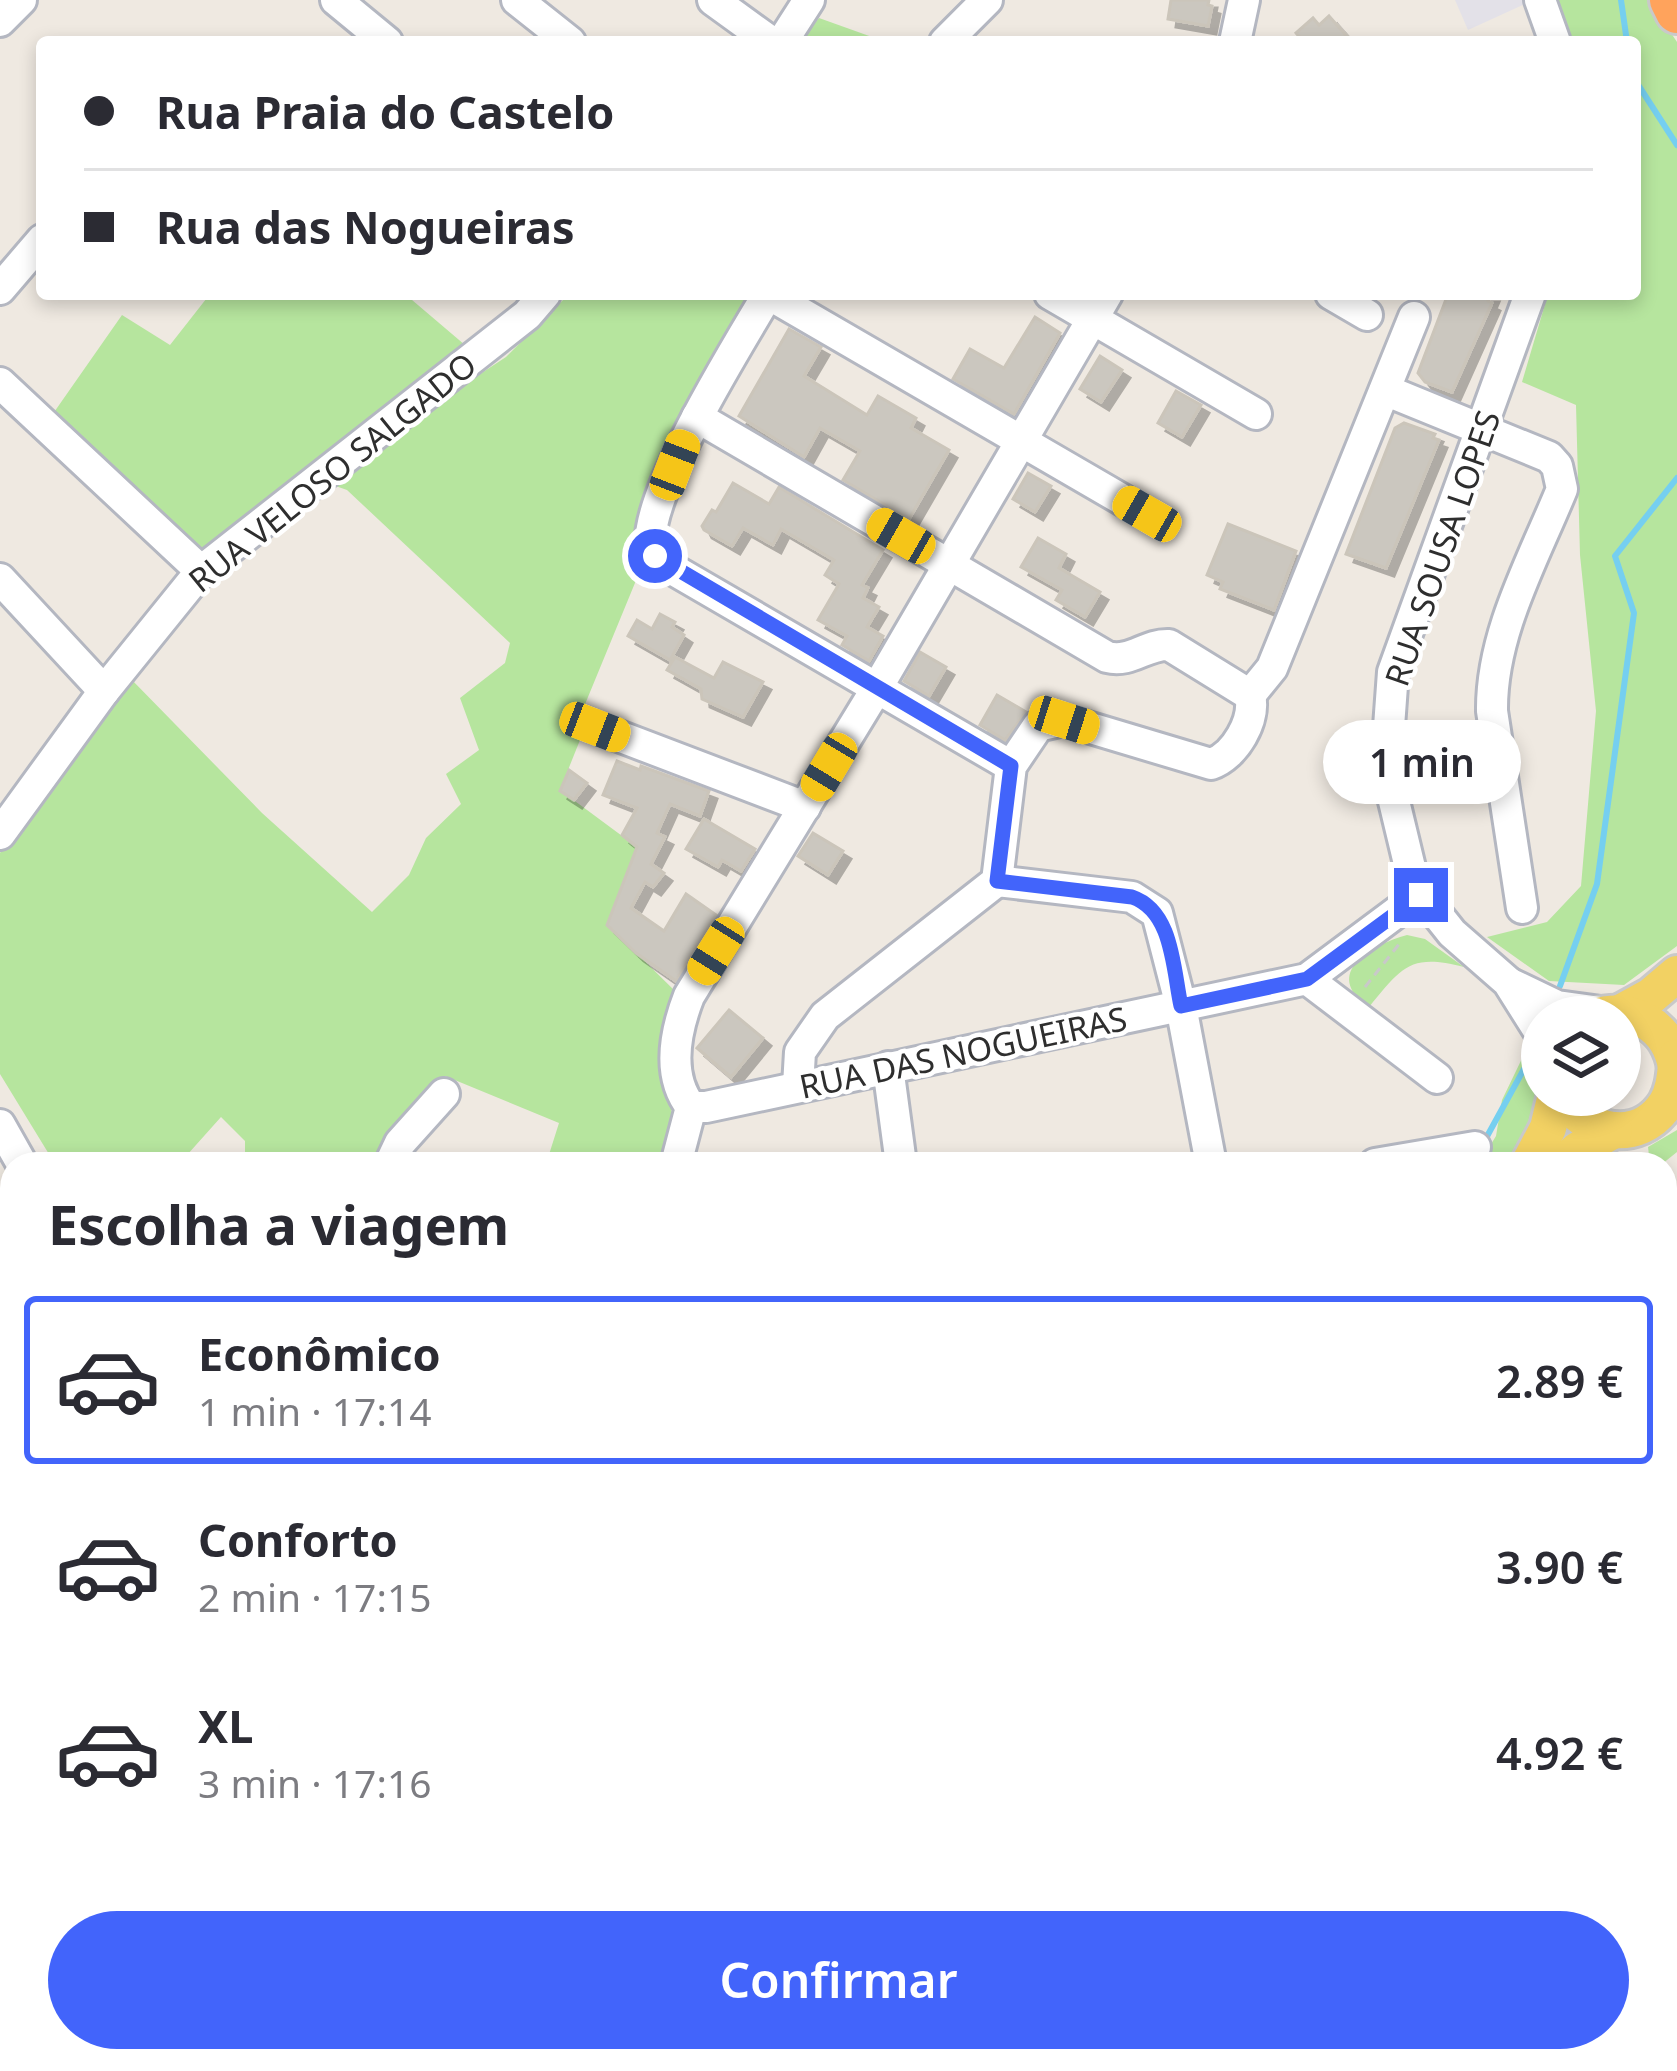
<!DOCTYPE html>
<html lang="pt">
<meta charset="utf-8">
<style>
:root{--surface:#fff;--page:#f7f7f7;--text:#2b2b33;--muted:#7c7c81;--line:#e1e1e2;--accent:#4264fb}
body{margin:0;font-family:"Noto Sans",sans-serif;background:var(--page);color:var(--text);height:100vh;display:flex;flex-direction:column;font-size:45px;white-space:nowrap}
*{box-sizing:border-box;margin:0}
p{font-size:39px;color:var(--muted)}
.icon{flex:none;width:66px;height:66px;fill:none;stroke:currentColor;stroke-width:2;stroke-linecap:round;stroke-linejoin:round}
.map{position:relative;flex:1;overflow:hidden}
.side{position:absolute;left:0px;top:1152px;width:1677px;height:921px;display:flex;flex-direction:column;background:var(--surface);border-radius:36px 36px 0 0;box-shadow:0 6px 18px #0003}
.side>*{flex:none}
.hud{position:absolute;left:36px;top:36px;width:1605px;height:264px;border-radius:12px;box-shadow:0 6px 18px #0003;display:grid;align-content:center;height:264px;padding:0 48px;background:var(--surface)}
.controls{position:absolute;left:1521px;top:996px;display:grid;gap:24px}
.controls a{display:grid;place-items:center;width:120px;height:120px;border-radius:50%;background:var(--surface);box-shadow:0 6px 18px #0003;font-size:60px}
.end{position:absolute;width:54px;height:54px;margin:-27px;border:15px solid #4264fb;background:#fff;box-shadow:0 0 0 6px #fff}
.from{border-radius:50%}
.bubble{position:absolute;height:84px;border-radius:42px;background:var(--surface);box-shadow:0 6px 18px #0003;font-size:39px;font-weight:600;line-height:84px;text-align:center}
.car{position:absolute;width:36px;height:72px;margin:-36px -18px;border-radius:15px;box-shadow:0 0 9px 3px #0007;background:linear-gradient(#f5c518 24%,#345 0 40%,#f5c518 0 76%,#345 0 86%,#f5c518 0)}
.hud b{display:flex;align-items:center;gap:42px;height:114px;font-size:45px}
.hud b+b{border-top:3px solid var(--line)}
.hud i{width:30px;height:30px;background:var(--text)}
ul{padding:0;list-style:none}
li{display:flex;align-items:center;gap:36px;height:168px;margin:0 24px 18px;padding:0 24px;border:6px solid transparent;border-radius:12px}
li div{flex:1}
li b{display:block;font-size:45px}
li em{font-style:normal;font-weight:600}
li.current{border-color:var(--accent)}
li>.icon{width:108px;height:108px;stroke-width:1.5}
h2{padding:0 48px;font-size:54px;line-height:144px}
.cta{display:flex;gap:24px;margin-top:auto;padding:24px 48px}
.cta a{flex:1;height:138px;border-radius:72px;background:var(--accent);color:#fff;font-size:48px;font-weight:600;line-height:138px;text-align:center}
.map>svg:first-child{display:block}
.industrial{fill:#e3e1e8}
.green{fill:#b6e59e}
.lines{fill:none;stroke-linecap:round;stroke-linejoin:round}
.stream{stroke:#75cff0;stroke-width:6}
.building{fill:#cbc7bf;stroke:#cbc5ba;stroke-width:3;filter:url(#shadow)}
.minor-casing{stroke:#b4b7c1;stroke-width:36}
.major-casing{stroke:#c9c9c9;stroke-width:42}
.highway-casing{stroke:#c9c9c9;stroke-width:48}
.path{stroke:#c9c9c9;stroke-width:3;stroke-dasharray:9 6;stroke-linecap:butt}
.minor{stroke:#fff;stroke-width:30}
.major{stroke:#f2d163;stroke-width:36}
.highway{stroke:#ffa35c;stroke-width:42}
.route{stroke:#4264fb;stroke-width:15}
.labels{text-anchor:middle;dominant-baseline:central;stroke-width:9;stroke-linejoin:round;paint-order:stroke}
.street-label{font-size:33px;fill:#2e2e2e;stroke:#fff}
</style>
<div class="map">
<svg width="1677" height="2071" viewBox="0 0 1677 2071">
<defs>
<filter id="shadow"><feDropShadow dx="8" dy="8" stdDeviation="0" flood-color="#0004"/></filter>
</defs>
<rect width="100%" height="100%" fill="#efe9e1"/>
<polygon class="industrial" points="1455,0 1528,0 1529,2 1468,30"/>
<g class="green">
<polygon points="1556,0 1649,0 1677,42 1677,946 1624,985 1549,981 1487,937 1547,922 1581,886 1596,711 1580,555 1576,405 1522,382 1548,294 1635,294 1635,42 1574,42"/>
<polygon points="819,18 886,42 799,42"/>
<polygon points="210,294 405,294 472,351 202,563 50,418 122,315 170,345"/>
<polygon points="569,294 754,294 574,731 582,735 560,790 637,847 607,924 677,993 667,1083 675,1132 666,1164 546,1164 559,1123 445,1076 391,1143 381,1164 245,1164 245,1141 221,1117 179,1164 55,1164 0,1074 0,853 22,815 130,678 262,813 372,912 409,875 426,838 461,804 446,774 479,750 460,698 505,663 510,643 347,490 327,483 381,439 506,357"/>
<path d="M1407 935 1425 939 1464 967C1410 953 1402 967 1369 1007 1321 974 1371 945 1407 935Z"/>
<path d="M1530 1042C1545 1099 1538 1112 1512 1164H1479L1496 1136 1502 1100Z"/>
<polygon points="1677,1130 1677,1152 1662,1164 1650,1164 1648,1147"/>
<polygon points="1665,1316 1677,1319 1677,2071 1620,2071 1625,2061 1665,2061"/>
<polygon points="12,1472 12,1953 7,1945 0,1946 0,1486"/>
<polygon points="12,1965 12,2032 0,2039 0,1968"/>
<polygon points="194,2061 1415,2061 1418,2071 201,2071"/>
<polygon points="1460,2061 1550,2061 1554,2071 1463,2071"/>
</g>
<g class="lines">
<g class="stream">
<polyline points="1621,0 1627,42"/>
<polyline points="1635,80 1677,145"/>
<polyline points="1560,986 1597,884 1634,613 1615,556 1677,478"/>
<polyline points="1485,1140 1524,1069"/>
<polyline points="1112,2071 1114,2061"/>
</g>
</g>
<g class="building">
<polygon points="1171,0 1209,0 1208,5 1212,6 1208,26 1168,19"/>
<polygon points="1329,16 1352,42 1300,42 1302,40 1296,33 1313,18 1319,25"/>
<polygon points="1448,294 1491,294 1488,301 1492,303 1452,392 1425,382 1418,373"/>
<polygon points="1035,317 1060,333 1014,414 953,379 970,349 1004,368"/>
<polygon points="789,329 821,347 804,376 867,415 878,396 916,418 911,428 949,450 909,519 843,480 860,451 820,428 804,457 739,416"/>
<polygon points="1100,356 1122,370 1101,402 1080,389"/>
<polygon points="1176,391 1201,405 1182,437 1158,423"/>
<polygon points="1404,423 1435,434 1433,438 1439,440 1386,568 1346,554 1395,428"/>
<polygon points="1028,473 1051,486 1035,512 1013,499"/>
<polygon points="733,483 769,504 779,487 883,550 862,585 868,588 863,598 879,607 867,627 883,636 869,661 842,645 847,636 818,620 839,584 825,575 834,560 781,529 773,545 743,528 732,546 704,530 702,526 712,510 716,512"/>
<polygon points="1228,524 1296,551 1274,610 1220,589 1223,582 1207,575"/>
<polygon points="1038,538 1066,554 1059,568 1100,592 1085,617 1056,600 1062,590 1021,567"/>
<polygon points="660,614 675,622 672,627 684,635 670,660 628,636 637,620 652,629"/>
<polygon points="920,652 946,667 929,696 904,681"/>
<polygon points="675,657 714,678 723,662 763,682 743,717 702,699 701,689 667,670"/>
<polygon points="997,695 1026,712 1005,740 980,725"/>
<polygon points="617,761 640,770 641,766 709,791 700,816 670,804 657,833 665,837 651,864 664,873 653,887 645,882 631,908 664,931 686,894 716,915 676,981 636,953 607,925 637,847 622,835 637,808 603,795"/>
<polygon points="569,770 587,783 574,800 560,791"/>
<polygon points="704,819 755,849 741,871 722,860 718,867 686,849"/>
<polygon points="813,833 843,851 828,875 798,856"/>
<polygon points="729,1010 763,1038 731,1077 697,1048"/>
</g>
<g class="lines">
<g class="minor-casing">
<g id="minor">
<polyline points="336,0 387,42"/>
<polyline points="517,0 570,42"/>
<polyline points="713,0 771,42"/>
<polyline points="1540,0 1555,42"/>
<polyline points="0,21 21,0"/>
<polyline points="782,42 809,0"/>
<polyline points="945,42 987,0"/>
<polyline points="1235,42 1244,0"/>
<polyline points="0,289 42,240"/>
<path d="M768 294C739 344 642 497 651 549L667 566 1011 766"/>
<polyline points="768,294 1147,514"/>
<polyline points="1050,294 1256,414"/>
<polyline points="1331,294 1367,315"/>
<polyline points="1530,294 1393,672 1386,768 1412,876 1421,894 1452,933 1508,982 1542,1036"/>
<polyline points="0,383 201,571"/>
<path d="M1385 390 1549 457 1557 466 1562 489C1533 560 1491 634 1492 711L1522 908"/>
<path d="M697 417 1107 657C1132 663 1145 644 1169 645L1250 695"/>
<polyline points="0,579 104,691"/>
<polyline points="1250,695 1272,668 1414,317"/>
<polyline points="595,727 805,807"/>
<polyline points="0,834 104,691 201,571 527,315 545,294"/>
<polyline points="997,881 1132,897 1157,913 1181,1006 1211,1164"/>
<polyline points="1307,979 1437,1078"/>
<polyline points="1511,984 1557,1006 1608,1013"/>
<polyline points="888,1067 901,1164"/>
<path d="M798 1086 800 1052 825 1016 997 881 1011 766 1038 726 1064 720 1211 764C1235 756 1256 720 1250 695"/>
<polyline points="691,1107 706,1107 1307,979 1421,894"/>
<polyline points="0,1125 22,1164"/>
<polyline points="390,1164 400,1143 444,1094"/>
<path d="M676 1164 691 1107C666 1075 675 1032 689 996L877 688 1107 294"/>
<polyline points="1375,1164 1475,1147"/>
<polyline points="0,1363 12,1379"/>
<polyline points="0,1455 12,1442"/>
</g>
</g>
<g class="major-casing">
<g id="major">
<polyline points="1620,1013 1651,996 1677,974"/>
<path d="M1594 1017C1634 1005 1669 1026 1676 1067"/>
<path d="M1563 1095C1584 1135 1639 1145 1666 1104 1675 1089 1675 1073 1677 1057"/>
<polyline points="1529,1164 1548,1128 1556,1095"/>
<polyline points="1563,1164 1578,1150 1614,1130"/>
<polyline points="1434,2061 1437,2071"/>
</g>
</g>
<g class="highway-casing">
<polyline id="highway" points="1671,0 1677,12"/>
</g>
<g class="path">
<polyline points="1365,987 1400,943"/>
<polyline points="1665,1266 1677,1266"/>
</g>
<use href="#minor" class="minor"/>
<use href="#major" class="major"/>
<use href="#highway" class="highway"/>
</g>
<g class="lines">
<path class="route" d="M655 556 1011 766 997 881 1132 897C1173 911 1173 969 1181 1006L1307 979 1421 895"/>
</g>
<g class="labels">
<g class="street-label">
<text transform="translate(332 472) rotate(-39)">RUA VELOSO SALGADO</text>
<text transform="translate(1442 548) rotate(-71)">RUA SOUSA LOPES</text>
<text transform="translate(963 1052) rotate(-12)">RUA DAS NOGUEIRAS</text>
</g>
</g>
</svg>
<div class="controls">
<a><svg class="icon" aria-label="layers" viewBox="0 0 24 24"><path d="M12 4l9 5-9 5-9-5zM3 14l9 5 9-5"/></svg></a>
</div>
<i class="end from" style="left:655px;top:556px"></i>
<i class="end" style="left:1421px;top:895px"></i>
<div class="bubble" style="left:1323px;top:720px;width:198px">1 min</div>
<i class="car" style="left:675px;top:465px;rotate:21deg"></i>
<i class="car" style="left:1147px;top:514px;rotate:300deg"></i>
<i class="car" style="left:901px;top:536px;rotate:300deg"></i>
<i class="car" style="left:1064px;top:720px;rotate:108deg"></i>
<i class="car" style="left:595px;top:727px;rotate:111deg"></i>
<i class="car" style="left:829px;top:767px;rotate:211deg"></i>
<i class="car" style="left:716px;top:951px;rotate:212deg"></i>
<div class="hud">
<b><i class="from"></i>Rua Praia do Castelo</b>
<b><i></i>Rua das Nogueiras</b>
</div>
<section class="side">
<h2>Escolha a viagem</h2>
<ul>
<li class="current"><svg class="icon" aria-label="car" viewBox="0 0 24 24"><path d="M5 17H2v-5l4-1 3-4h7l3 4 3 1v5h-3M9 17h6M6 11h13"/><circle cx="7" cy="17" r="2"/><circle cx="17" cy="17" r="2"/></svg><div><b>Econômico</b><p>1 min · 17:14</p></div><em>2.89 €</em></li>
<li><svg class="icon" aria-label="car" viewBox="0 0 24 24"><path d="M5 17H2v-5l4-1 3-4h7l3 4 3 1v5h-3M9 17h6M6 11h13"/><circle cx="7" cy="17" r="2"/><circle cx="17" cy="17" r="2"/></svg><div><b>Conforto</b><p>2 min · 17:15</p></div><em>3.90 €</em></li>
<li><svg class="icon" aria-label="car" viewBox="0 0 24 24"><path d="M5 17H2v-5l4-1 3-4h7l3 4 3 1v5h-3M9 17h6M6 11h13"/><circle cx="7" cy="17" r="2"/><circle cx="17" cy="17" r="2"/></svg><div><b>XL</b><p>3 min · 17:16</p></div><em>4.92 €</em></li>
</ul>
<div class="cta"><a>Confirmar</a></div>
</section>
</div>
